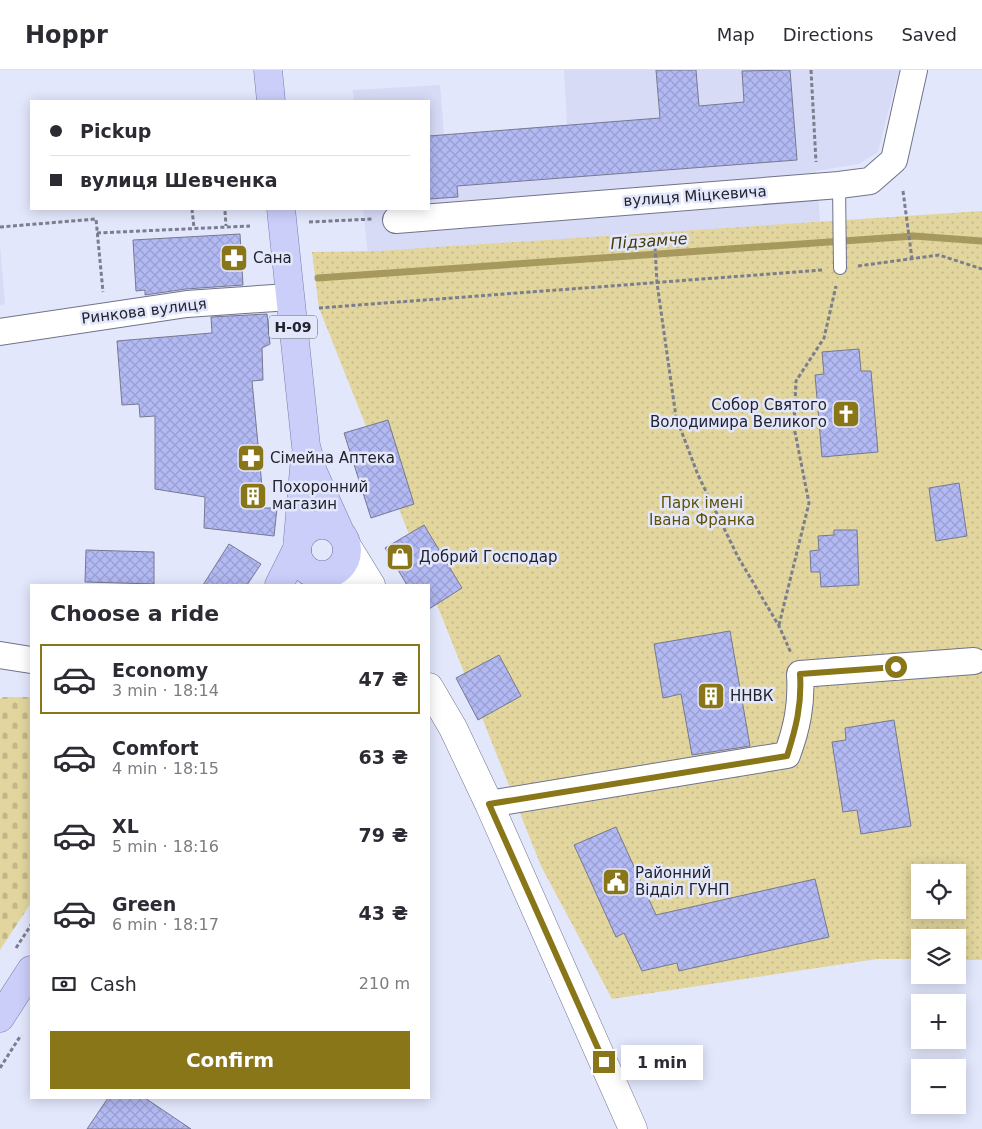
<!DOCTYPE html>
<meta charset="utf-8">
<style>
:root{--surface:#fff;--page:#f7f7f7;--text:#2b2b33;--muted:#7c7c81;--line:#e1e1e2;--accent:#887619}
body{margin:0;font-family:"DejaVu Sans",sans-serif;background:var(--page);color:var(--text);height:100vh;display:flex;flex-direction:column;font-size:19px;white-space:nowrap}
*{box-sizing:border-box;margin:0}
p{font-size:16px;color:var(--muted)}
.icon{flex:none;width:28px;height:28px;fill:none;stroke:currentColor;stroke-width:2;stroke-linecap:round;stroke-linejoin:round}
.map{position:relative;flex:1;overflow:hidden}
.panel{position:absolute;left:30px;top:514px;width:400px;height:515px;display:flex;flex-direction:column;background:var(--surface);border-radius:0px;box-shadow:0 2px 12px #0003}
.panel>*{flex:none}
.top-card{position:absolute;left:30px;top:30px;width:400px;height:110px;border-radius:0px;box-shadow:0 2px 12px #0003;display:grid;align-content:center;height:110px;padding:0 20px;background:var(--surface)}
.controls{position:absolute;left:911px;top:794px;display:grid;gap:10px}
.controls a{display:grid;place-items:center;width:55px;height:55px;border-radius:0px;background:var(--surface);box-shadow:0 2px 12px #0003;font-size:25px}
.end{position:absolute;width:22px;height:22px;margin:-11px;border:6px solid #887619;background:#fff;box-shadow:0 0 0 2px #fff}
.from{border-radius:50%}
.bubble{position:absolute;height:35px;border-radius:0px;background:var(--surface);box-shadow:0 2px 12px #0003;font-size:16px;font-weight:700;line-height:35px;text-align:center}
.top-card b{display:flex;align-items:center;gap:18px;height:48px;font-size:19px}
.top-card b+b{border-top:1px solid var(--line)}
.top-card i{width:12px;height:12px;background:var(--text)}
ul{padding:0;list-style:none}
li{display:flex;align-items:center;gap:15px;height:70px;margin:0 10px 8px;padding:0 10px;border:2px solid transparent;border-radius:0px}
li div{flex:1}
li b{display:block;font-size:19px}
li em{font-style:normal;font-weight:700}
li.on{border-color:var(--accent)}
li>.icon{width:45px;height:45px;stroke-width:1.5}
h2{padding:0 20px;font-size:22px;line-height:60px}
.pay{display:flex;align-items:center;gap:12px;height:55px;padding:0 20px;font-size:19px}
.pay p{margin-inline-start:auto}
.button{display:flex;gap:10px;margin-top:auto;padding:10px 20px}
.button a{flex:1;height:58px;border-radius:0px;background:var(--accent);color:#fff;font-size:20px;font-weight:700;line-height:58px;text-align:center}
header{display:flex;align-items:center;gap:30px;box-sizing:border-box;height:70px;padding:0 25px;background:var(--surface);border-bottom:1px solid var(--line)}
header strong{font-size:24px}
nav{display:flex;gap:28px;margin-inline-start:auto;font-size:18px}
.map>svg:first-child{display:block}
.built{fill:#d7dbf6}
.cemetery{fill:url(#cemetery-stones)}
.park{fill:url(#park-dots);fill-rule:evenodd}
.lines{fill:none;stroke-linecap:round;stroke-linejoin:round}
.stream{stroke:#a7995d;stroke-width:7}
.building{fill:url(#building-cross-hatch);stroke:#767990}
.service-casing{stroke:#70738a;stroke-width:14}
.minor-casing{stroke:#70738a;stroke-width:28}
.tertiary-casing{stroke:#70738a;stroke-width:29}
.primary-casing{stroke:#787daf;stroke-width:29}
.path{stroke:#7c7e8d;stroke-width:3;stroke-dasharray:4 2.5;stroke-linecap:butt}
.service{stroke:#fff;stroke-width:12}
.minor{stroke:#fff;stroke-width:26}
.tertiary{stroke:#fff;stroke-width:28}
.primary{stroke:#cacef9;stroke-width:28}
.route{stroke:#887619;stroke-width:6}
.labels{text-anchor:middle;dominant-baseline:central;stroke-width:5;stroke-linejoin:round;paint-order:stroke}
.shield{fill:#e3e7fc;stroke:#5c5e6b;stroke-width:1}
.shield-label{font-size:14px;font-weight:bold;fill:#22232d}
.street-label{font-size:15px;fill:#22232d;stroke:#e3e7fc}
.poi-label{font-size:15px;fill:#22232d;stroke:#e3e7fc;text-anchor:start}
.park-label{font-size:15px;fill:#605102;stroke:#e3e7fc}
.water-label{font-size:16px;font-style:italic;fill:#443a07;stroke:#e3e7fc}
</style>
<header>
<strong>Hoppr</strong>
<nav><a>Map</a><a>Directions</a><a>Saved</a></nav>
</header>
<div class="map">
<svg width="982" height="1059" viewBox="0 0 982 1059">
<defs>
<pattern id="cemetery-stones" width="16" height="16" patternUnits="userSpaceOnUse" patternTransform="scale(1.25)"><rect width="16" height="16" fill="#e2d69e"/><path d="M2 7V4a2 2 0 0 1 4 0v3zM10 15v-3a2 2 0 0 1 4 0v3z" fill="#c2b788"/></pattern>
<pattern id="park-dots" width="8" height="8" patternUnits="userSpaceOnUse" patternTransform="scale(1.25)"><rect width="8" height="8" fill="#e2d69e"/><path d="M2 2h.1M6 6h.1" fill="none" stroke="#c2b788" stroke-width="1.8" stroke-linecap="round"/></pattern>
<pattern id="building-cross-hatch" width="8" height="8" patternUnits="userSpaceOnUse" patternTransform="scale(1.25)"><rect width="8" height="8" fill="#b2b9f3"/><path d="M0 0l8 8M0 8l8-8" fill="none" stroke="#999fd1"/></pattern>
</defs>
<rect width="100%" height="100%" fill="#e3e7fc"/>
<g class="built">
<polygon points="564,0 899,0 878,82 859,94 816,101 822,173 370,203 363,139 429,139 429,31 354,31 353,20 440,15 444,65 567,55"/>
<polygon points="0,175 5,234 0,235"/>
</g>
<polygon class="cemetery" points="3,627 31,627 31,833 0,880 0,629"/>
<path class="park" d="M982 141V890H958V868H920V889H877L612 929 541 796 319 238 312 182 378 181ZM920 802H958V840H920Z"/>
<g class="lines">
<polyline class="stream" points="318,208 914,166 982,171"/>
</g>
<g class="building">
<polygon points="656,0 696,0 699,36 744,32 742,1 790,0 797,90 457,116 458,127 429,129 429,66 660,48"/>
<polygon points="240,164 243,215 186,219 145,225 145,220 136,221 133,170"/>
<polygon points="267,244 270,274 262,278 263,310 252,311 264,438 277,438 274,466 204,458 205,427 155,419 155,346 140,347 139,334 122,335 117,271 212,263 211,247"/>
<polygon points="859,279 861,301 871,301 878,382 822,387 815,305 824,304 822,282"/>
<polygon points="388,350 414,434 371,448 344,363"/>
<polygon points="959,413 967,466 936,471 929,418"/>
<polygon points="424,455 462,518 429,539 429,515 407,515 385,478"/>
<polygon points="834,460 857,460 859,515 821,517 820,502 811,502 810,481 819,480 818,466 834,465"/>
<polygon points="229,474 261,494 247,515 203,515"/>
<polygon points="86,480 154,482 154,514 85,512"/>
<polygon points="730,561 750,676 692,685 681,624 663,628 654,574"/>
<polygon points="499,585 521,626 478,650 456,608"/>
<polygon points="894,650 911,756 861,764 857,740 843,742 832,672 846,670 845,658"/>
<polygon points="616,757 656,845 815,809 829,867 679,901 677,893 642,901 624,863 616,867 574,775"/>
<polygon points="108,1028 145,1028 191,1059 87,1059"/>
</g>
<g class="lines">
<g class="service-casing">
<polyline id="service" points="839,115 840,198"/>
</g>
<g class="minor-casing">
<g id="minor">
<polyline points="396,150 839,115 870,111 894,90 914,0"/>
<polyline points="0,262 187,234 289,227"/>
<polyline points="0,585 31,590"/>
<path d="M489 734 787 685C797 658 802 634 800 604L974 591"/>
</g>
</g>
<g class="tertiary-casing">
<g id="tertiary">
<polyline points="347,476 371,515"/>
<polyline points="329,505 344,515"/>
<polyline points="429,617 453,658 489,734 633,1059"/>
</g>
</g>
<g class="primary-casing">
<g id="primary">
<polyline points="268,0 271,31"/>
<polyline points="281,139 306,376 313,402 340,462"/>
<circle cx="322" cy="480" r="25"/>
<polyline points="279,515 297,479 305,387"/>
<polyline points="0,948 31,900"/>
</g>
</g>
<g class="path">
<polyline points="811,0 816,92"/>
<polyline points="903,121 912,189"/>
<polyline points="192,139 194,158"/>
<polyline points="225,141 226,156"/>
<polyline points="309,152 373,149"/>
<polyline points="0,157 96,149 103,222"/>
<polyline points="97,163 250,156"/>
<polyline points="655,177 657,213 676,347 698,405 738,487 779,556 791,583"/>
<polyline points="858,196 939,185 982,199"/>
<polyline points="319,238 822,200"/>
<polyline points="779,555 809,433 794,357 796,311 824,268 836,216"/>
<polyline points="16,878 31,855"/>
<polyline points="0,998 21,965"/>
</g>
<use href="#service" class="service"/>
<use href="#minor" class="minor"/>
<use href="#tertiary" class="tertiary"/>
<use href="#primary" class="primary"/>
</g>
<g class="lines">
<path class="route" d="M604 992 489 734 787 686C796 658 802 634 800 604L896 597"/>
</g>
<defs>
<g id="pharmacy-square" transform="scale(1.4375)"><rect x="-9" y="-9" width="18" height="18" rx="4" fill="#887619" stroke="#e3e7fc"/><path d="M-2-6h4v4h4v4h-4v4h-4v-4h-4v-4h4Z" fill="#fff"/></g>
<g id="church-square" transform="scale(1.4375)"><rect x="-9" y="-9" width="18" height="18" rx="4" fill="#887619" stroke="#e3e7fc"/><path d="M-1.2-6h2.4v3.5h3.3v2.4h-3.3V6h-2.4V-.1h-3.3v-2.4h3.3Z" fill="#fff"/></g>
<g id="building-square" transform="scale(1.4375)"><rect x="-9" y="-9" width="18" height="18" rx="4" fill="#887619" stroke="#e3e7fc"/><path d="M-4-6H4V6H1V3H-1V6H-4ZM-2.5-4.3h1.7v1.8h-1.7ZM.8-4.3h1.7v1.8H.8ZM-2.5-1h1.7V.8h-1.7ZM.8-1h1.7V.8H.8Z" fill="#fff"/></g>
<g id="shop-square" transform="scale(1.4375)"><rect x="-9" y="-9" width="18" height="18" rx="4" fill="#887619" stroke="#e3e7fc"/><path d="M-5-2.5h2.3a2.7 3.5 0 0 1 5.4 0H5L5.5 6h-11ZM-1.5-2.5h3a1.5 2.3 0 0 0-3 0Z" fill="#fff"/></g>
<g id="civic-square" transform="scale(1.4375)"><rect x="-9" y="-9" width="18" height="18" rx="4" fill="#887619" stroke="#e3e7fc"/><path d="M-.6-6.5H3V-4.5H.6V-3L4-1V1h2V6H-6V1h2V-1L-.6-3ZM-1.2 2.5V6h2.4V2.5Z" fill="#fff"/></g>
</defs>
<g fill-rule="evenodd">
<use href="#pharmacy-square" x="234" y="188"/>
<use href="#church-square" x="846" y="344"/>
<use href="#pharmacy-square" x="251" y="388"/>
<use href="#building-square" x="253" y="426"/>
<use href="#shop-square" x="400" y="487"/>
<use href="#building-square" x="711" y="626"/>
<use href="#civic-square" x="616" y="812"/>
</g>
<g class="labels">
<rect class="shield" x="269" y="245.5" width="48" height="23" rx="4"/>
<g class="shield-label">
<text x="293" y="257">Н-09</text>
</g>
<g class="street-label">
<text transform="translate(695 126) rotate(-4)">вулиця Міцкевича</text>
<text transform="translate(144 241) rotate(-7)">Ринкова вулиця</text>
</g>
<g class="poi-label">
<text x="253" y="188">Сана</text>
<text x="827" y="335" text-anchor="end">Собор Святого<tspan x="827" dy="17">Володимира Великого</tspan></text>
<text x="270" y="388">Сімейна Аптека</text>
<text x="272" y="417">Похоронний<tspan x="272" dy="17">магазин</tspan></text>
<text x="419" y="487">Добрий Господар</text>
<text x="730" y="626">ННВК</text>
<text x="635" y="803">Районний<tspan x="635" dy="17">Відділ ГУНП</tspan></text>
</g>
<g class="park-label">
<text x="702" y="433">Парк імені<tspan x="702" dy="17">Івана Франка</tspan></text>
</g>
<g class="water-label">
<text transform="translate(649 171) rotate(-4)">Підзамче</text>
</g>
</g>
</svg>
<div class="controls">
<a><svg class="icon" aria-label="locate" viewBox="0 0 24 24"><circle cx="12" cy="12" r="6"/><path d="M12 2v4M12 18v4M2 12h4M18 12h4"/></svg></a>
<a><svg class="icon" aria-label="layers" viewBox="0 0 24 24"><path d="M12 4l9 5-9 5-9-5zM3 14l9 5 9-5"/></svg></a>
<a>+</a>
<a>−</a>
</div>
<i class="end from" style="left:896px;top:597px"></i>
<i class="end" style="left:604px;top:992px"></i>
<div class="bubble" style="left:621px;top:975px;width:82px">1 min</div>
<div class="top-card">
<b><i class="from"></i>Pickup</b>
<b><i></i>вулиця Шевченка</b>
</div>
<section class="panel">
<h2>Choose a ride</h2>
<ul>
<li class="on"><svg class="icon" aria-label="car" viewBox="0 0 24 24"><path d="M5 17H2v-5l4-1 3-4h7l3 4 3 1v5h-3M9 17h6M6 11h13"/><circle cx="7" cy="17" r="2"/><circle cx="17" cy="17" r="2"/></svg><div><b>Economy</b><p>3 min · 18:14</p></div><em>47 ₴</em></li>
<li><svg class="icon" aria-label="car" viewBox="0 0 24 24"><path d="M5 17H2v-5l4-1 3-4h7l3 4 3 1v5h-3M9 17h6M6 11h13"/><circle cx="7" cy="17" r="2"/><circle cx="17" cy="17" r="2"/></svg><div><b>Comfort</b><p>4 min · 18:15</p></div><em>63 ₴</em></li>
<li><svg class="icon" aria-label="car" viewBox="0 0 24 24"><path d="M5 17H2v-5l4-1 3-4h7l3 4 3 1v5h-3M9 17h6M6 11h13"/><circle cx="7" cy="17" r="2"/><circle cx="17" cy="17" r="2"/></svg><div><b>XL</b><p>5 min · 18:16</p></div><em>79 ₴</em></li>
<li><svg class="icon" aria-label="car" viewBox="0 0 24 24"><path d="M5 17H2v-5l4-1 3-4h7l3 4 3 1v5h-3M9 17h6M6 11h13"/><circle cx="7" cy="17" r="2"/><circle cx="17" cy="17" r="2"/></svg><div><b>Green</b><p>6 min · 18:17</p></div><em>43 ₴</em></li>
</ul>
<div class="pay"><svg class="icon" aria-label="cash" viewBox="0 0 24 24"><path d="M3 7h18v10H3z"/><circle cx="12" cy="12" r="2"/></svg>Cash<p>210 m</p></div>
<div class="button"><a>Confirm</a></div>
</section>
</div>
